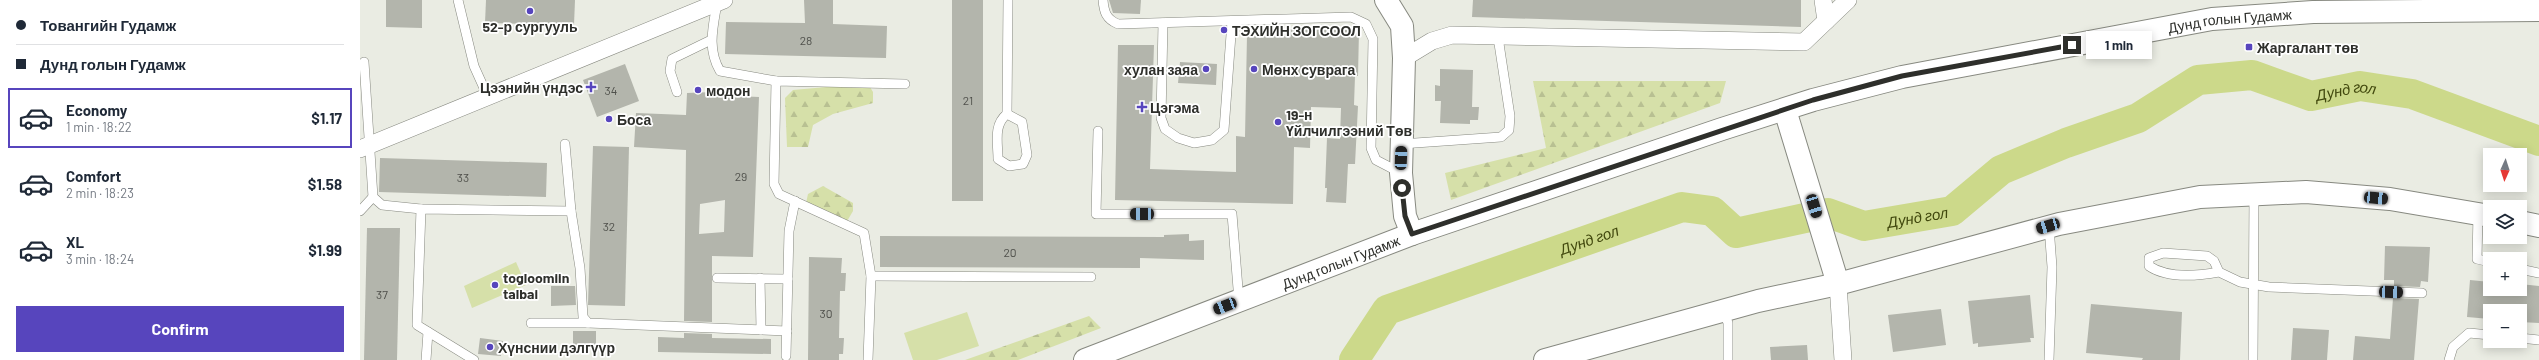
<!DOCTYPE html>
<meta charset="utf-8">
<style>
:root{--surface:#fff;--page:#f6f6f7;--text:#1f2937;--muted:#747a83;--line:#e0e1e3;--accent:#5745bd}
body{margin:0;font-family:Barlow,sans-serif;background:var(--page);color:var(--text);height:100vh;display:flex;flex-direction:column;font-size:15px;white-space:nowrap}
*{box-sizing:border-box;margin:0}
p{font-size:13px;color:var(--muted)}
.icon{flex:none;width:22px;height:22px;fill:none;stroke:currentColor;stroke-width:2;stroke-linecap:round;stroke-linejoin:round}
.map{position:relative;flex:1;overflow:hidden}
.details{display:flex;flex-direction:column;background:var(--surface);width:360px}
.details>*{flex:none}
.guide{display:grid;align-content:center;height:88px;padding:0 16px;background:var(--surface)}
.needle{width:26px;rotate:183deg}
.tools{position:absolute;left:2123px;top:148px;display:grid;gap:8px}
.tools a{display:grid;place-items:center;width:44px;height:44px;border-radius:0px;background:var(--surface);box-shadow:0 2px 10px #0003;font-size:20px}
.end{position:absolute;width:18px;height:18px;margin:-9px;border:5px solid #2e2f2b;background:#fff;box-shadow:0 0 0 2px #fff}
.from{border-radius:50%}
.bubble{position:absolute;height:28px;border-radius:0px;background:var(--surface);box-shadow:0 2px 10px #0003;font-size:13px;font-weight:700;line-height:28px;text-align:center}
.car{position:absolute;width:12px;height:24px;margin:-12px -6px;border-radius:5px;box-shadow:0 0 3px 1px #0007;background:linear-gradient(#222 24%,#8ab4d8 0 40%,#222 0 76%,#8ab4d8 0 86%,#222 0)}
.guide b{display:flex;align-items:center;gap:14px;height:38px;font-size:15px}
.guide b+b{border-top:1px solid var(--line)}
.guide i{width:10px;height:10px;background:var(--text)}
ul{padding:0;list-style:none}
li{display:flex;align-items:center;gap:12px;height:60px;margin:0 8px 6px;padding:0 8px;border:2px solid transparent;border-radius:0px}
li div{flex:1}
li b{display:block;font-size:15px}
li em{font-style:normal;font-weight:700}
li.active{border-color:var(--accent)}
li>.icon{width:36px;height:36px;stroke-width:1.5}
.cta{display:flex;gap:8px;margin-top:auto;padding:8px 16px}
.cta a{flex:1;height:46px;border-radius:0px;background:var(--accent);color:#fff;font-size:16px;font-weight:700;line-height:46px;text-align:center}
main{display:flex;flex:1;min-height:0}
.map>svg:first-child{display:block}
.forest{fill:url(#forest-firs)}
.park{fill:#d6e0a9}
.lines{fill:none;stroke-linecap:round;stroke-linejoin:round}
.river{stroke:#ccd98a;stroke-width:30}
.building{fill:#b3b5ac;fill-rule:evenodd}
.service-casing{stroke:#878980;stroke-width:10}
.minor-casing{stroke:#878980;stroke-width:18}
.tertiary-casing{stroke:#878980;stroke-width:24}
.secondary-casing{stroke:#878980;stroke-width:24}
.service{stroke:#fff;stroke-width:9}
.minor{stroke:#fff;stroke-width:17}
.tertiary{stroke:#fff;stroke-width:22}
.secondary{stroke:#fff;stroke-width:22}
.route{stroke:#2e2f2b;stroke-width:5}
.poi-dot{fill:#5745bd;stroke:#fff;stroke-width:1.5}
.labels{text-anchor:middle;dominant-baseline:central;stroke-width:3.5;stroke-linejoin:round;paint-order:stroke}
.number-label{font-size:12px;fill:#4f504b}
.street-label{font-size:14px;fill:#2e2f2b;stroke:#fff}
.poi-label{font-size:14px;font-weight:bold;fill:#2e2f2b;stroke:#fff;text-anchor:start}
.water-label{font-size:15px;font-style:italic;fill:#42490e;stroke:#fff}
</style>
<main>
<section class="details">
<div class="guide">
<b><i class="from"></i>Товангийн Гудамж</b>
<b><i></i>Дунд голын Гудамж</b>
</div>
<ul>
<li class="active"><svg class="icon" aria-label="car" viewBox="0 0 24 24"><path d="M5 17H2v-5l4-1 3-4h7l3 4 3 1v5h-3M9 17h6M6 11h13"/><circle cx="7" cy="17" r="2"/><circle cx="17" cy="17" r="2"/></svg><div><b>Economy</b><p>1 min · 18:22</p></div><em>$1.17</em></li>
<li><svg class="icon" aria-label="car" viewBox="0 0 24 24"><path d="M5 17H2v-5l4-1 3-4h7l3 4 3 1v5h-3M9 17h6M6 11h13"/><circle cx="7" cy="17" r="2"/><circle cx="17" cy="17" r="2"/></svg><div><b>Comfort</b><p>2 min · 18:23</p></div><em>$1.58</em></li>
<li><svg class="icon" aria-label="car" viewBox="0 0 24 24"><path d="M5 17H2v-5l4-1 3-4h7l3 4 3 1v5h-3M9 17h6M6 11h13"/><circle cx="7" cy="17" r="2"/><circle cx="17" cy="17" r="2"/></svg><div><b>XL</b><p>3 min · 18:24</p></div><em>$1.99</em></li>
</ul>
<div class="cta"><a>Confirm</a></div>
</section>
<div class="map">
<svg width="2179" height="360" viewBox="0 0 2179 360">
<defs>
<pattern id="forest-firs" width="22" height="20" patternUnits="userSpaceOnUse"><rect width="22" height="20" fill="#d6e0a9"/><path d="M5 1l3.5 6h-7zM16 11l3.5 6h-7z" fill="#b8c092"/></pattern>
</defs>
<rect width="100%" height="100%" fill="#eaece3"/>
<g class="forest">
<polygon points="1173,81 1366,81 1360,103 1091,200 1085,173 1186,148"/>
<polygon points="466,87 510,87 513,92 513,103 473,114 453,125 448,147 427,147 425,98 433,90"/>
<polygon points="463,186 493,203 493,211 486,223 446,203 448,194"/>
<polygon points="729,316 741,328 658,360 605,360"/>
</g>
<g class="park">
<polygon points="156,262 166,285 112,308 104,286"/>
<polygon points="607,312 619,346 577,360 553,360 544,333"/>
</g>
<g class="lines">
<path class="river" id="s1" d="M994 360 1027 310 1322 207 1352 211 1376 233 1468 213 1504 226 1592 211 1641 170 1706 143 1778 118 1838 80 1892 75 1951 96 2000 86 2052 94 2179 141"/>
</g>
<g class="building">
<polygon points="26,0 62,0 62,28 26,27"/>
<polygon points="126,0 215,0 214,25 125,23"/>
<polygon points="444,0 473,0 473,24 527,26 526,58 365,54 366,22 445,23"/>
<rect x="592" y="0" width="31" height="201"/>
<polygon points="749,0 781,0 780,14 753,13"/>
<polygon points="1113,0 1441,0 1441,27 1112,17"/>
<polygon points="925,29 999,30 998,76 995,76 994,105 998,106 995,164 988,164 986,203 966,202 967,188 965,188 967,138 980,139 981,108 951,107 950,148 934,147 933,204 755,200 758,45 794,45 790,169 876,172 876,136 885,137 887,35 925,36"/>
<polygon points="820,62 857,64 856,85 818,83"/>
<polygon points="265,64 279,101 237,117 223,80"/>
<polygon points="1080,69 1113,70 1112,107 1119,107 1118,120 1110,120 1110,124 1080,123 1081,101 1075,101 1075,85 1080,86"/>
<path d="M354 92V95L399 97 393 257 352 256V322L324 321 326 150 274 147 276 113 326 115 327 93ZM365 200 364 232 339 234 340 204Z"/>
<polygon points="233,146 269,147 265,306 228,305"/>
<polygon points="20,158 187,163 186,197 19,192"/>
<polygon points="7,228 40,228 37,360 4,360"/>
<polygon points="829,234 829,241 844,240 844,260 780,258 780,268 520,267 520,236 804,237 804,235"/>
<polygon points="2025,246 2070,247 2068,282 2061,281 2060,287 2034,286 2034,280 2024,280"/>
<polygon points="449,257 482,258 481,273 486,273 485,291 480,291 479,338 484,338 483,354 479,354 479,360 448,360"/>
<polygon points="2110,280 2130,282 2130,289 2160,289 2160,284 2179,286 2179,323 2160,322 2160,311 2130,311 2130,319 2107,317"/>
<polygon points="191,286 215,286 216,305 191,306"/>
<polygon points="1670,295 1674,338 1670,338 1671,342 1618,347 1618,343 1613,344 1608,301"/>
<polygon points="2033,298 2059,299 2054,360 1993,360 1995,336 2030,339"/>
<polygon points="1731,304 1822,312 1820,360 1782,360 1783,358 1726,353"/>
<polygon points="1581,309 1586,345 1533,352 1528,315"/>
<polygon points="1933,328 1969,330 1967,360 1931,360"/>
<rect x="213" y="331" width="23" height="16"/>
<polygon points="324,333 352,334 352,338 411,339 411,354 298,352 298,337 324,338"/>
<polygon points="120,338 143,341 141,356 118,354"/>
<polygon points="1447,345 1448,360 1411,360 1410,347"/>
</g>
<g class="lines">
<g class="service-casing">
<g id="service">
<polyline points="98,0 114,66 128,97"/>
<path d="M743 0C744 12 746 19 758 24L991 17 1006 24 1013 39 1011 148 1016 160 1041 173"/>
<path d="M357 3C353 27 347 49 360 71L416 81"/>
<polyline points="803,23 801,118 805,129 818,138 834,143 852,140 864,130 872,21"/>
<polyline points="4,62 13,197 22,205 61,209"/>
<polyline points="317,92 310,71 312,59 351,40"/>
<path d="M647 114 662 122 667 155 663 164 649 166 638 159C638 143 633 125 647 114Z"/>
<polyline points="647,114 648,0"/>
<polyline points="738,131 736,214 872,214 879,301"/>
<polyline points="205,144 211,211"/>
<polyline points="1041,144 1141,137 1149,130 1150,116 1138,37"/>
<polyline points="0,211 13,197"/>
<polyline points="2118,214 2117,259 2130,262"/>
<polyline points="1689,226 1692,267 1689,360"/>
<polyline points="2160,269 2179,273"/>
<path d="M1859 272C1837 276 1808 279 1789 266V258L1803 253 1847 256 1854 261 1859 272 1880 282 1909 287 2062 293"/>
<polyline points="511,276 731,277"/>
<polyline points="357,278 428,279"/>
<polyline points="400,278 401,330"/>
<polyline points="1364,312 1368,323 1368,360"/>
<polyline points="171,323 228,323"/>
<polyline points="2160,338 2179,340"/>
<polyline points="426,356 429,231 435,201"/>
<polyline points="66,360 68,332"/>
<polyline points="114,360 57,325 61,209 211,211 220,268 223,317 228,323 427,331"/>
<polyline points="508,360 511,276 504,233 419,194 414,184 416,81 545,84"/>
<polyline points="1893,360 1894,193"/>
<polyline points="2089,360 2093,347 2109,333 2130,335"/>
</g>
</g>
<g class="minor-casing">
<g id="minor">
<polyline points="1463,0 1466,21"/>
<polyline points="1044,58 1072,41 1092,35 1444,42 1488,0"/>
<polyline points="0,149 364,0"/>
<polyline points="1478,284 1483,360"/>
</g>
</g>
<g class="tertiary-casing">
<g id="tertiary">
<polyline points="1026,0 1042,26 1044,58 1041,173 1045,216 1052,234"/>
<polyline points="1425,110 1478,284"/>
<polyline points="2160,222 2179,226"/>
<polyline points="1185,360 1398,301 1478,284 1699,224 1840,197 1946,192 2030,199 2130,216"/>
</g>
</g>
<g class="secondary-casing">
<g id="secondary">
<path id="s2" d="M725 360 1052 234 1362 129 1453 100 1542 77 1852 19 1953 12 2179 10"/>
</g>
</g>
<use href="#service" class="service"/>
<use href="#minor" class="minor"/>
<use href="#tertiary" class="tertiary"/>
<use href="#secondary" class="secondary"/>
</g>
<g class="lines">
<polyline class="route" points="1042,188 1045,216 1052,234 1453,100 1542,76 1712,45"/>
</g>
<g class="poi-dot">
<circle cx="170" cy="11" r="4"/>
<circle cx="864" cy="30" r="4"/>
<rect x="1885" y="43" width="8" height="8" rx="2"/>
<circle cx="846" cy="69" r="4"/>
<circle cx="894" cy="69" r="4"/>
<path d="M229 81h4v4h4v4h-4v4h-4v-4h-4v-4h4z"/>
<circle cx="338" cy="90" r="4"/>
<path d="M780 101h4v4h4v4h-4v4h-4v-4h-4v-4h4z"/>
<circle cx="249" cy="119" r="4"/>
<circle cx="918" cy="122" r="4"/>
<circle cx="135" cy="285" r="4"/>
<circle cx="130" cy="347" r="4"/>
</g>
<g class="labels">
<g class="number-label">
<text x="446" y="40">28</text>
<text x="251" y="90">34</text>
<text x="608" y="100">21</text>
<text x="381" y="176">29</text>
<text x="103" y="177">33</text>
<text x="249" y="226">32</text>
<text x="650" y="252">20</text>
<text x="22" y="294">37</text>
<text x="466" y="313">30</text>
</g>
<g class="street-label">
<text stroke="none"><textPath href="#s2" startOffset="1198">Дунд голын Гудамж</textPath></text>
<text stroke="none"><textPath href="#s2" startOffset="274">Дунд голын Гудамж</textPath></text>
</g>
<g class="poi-label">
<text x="170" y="26" text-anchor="middle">52-р сургууль</text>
<text x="872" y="30">ТЭХИЙН ЗОГСООЛ</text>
<text x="1897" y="47">Жаргалант төв</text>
<text x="838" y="69" text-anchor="end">хулан заяа</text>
<text x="902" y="69">Мөнх суврага</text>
<text x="223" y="87" text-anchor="end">Цээнийн үндэс</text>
<text x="346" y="90">модон</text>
<text x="790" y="107">Цэгэма</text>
<text x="926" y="114">19-н<tspan x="926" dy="16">Үйлчилгээний Төв</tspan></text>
<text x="257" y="119">Боса</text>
<text x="143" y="277">togloomiin<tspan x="143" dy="16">talbai</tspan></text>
<text x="138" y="347">Хүнснии дэлгүүр</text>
</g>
<g class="water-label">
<text stroke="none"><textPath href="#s1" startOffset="1091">Дунд гол</textPath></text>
<text stroke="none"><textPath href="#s1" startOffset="622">Дунд гол</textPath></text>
<text stroke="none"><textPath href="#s1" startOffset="274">Дунд гол</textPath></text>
</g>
</g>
</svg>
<div class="tools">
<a><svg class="needle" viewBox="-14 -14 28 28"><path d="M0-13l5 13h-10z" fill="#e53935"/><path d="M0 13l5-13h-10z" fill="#747a83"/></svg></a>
<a><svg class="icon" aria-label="layers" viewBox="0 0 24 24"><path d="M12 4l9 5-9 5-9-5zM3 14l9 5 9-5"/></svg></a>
<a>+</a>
<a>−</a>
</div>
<i class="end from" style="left:1042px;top:188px"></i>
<i class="end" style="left:1712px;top:45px"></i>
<div class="bubble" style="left:1726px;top:31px;width:66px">1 min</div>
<i class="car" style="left:1041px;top:158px;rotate:2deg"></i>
<i class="car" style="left:2016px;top:198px;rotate:95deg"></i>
<i class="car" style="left:1454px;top:206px;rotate:163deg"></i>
<i class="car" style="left:782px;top:214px;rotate:270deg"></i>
<i class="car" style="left:1688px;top:226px;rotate:254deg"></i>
<i class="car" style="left:2031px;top:292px;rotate:92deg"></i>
<i class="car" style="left:865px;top:306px;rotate:249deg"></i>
</div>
</main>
